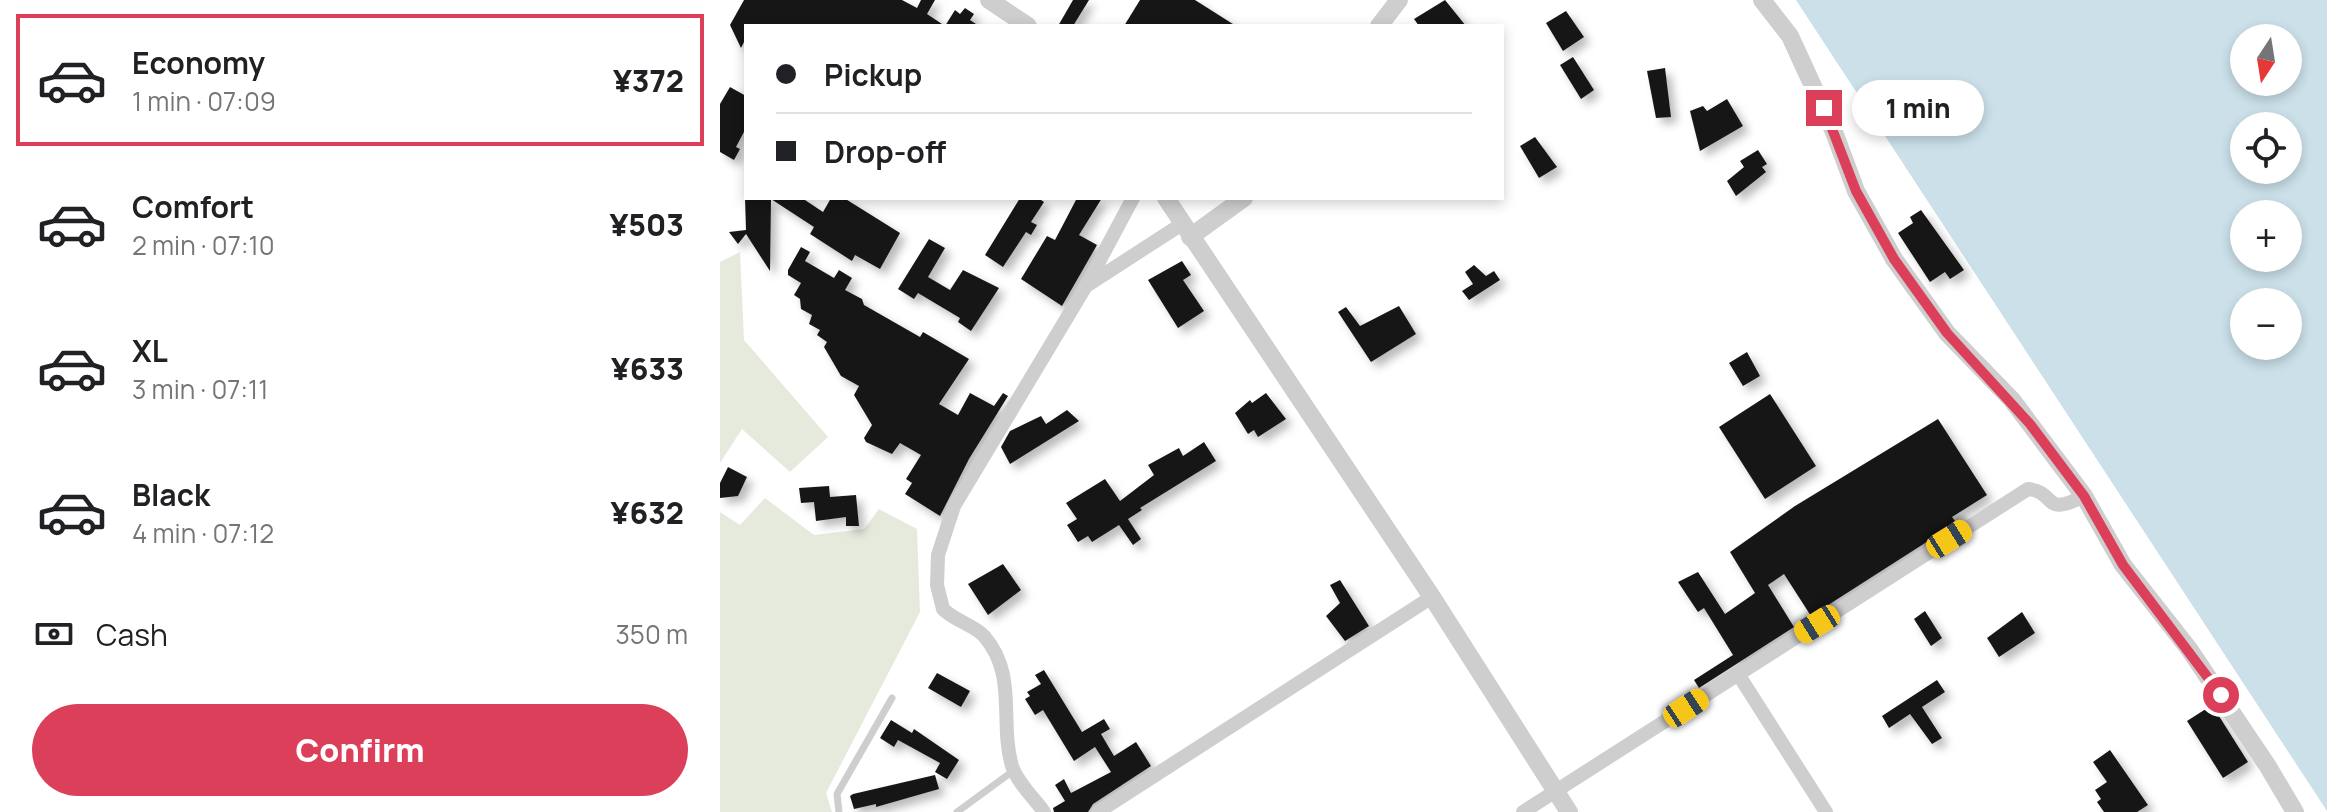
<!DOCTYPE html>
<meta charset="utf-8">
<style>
:root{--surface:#fff;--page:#f2f2f2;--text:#202124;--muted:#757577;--line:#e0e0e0;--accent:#db3f5a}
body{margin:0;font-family:Manrope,sans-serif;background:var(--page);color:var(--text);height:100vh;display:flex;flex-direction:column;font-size:30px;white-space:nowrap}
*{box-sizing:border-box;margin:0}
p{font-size:26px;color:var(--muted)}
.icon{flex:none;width:44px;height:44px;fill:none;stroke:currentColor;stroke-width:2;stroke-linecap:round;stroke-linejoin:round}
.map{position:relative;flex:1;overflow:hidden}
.side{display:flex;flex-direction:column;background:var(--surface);width:720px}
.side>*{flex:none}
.banner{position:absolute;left:24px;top:24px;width:760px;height:176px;border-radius:0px;box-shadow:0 4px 12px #0003;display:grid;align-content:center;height:176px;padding:0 32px;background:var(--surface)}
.needle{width:52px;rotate:192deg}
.controls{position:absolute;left:1510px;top:24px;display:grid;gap:16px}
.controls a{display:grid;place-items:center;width:72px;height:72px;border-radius:50%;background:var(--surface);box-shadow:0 4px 12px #0003;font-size:40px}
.end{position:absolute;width:36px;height:36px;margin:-18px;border:10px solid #db3f5a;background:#fff;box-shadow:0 0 0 4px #fff}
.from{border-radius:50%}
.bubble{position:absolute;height:56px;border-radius:28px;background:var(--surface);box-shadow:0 4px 12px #0003;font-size:26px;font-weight:800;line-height:56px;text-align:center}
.car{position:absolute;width:24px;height:48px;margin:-24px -12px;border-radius:10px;box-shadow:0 0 6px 2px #0007;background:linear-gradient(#f5c518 24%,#345 0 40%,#f5c518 0 76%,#345 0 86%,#f5c518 0)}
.banner b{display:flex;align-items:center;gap:28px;height:76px;font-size:30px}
.banner b+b{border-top:2px solid var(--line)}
.banner i{width:20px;height:20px;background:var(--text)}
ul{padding:14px 0 0;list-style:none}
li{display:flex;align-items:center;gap:24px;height:132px;margin:0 16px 12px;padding:0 16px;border:4px solid transparent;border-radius:0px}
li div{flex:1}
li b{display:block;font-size:30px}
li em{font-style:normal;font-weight:800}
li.current{border-color:var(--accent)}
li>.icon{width:72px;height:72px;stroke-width:1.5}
.pay{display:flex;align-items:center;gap:20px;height:88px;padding:0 32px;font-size:30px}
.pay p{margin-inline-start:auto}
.action{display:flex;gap:16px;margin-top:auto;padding:16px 32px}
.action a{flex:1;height:92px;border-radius:48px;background:var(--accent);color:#fff;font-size:32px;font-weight:800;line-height:92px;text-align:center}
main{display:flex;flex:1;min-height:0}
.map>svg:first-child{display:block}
.green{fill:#e5eadd}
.water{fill:#cbe0e9;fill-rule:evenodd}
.building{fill:#181818;filter:url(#shadow)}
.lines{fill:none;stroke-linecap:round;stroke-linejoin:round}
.service{stroke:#cecece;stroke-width:7}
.minor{stroke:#cecece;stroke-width:14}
.tertiary{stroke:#cecece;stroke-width:18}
.route{stroke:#db3f5a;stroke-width:10}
</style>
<main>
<section class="side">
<ul>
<li class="current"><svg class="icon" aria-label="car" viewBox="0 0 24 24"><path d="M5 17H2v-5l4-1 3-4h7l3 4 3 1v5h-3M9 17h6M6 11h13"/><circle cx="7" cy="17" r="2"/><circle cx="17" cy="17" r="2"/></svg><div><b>Economy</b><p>1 min · 07:09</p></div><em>¥372</em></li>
<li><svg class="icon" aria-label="car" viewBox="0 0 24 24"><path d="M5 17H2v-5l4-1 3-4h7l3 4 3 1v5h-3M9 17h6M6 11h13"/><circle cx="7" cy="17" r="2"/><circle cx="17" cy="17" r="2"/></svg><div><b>Comfort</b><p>2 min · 07:10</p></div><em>¥503</em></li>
<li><svg class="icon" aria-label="car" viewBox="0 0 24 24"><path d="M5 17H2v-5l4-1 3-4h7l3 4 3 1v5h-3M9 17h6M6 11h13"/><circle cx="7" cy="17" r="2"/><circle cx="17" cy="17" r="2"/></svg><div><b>XL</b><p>3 min · 07:11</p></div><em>¥633</em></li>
<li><svg class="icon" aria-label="car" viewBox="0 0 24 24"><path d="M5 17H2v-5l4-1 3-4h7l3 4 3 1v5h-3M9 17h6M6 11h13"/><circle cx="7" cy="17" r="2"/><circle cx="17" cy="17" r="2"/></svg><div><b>Black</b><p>4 min · 07:12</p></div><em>¥632</em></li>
</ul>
<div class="pay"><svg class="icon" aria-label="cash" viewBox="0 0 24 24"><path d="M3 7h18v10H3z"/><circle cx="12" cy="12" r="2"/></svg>Cash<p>350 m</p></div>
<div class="action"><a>Confirm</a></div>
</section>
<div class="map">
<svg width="1607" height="812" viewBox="0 0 1607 812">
<defs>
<filter id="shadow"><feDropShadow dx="6" dy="6" stdDeviation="4" flood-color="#0004"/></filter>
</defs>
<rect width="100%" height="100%" fill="#fff"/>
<g class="green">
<polygon points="20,252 24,340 108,437 70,472 22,429 0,463 0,262"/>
<polygon points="45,498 94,535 144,529 159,509 197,529 200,612 106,793 112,812 0,812 0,512 20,525"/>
</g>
<path class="water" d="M1076 0H1607V811ZM1524 38H1568V82H1524ZM1524 126H1568V170H1524ZM1524 214H1568V258H1524ZM1524 302H1568V346H1524Z"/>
<g class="building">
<polygon points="24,0 182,0 197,8 201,0 215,0 207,14 225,26 235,10 240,14 245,8 254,14 250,20 259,26 26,26 26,38 21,48 10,25"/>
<polygon points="353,0 369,0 353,26 338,26"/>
<polygon points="420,0 475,0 516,26 404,26"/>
<polygon points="725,0 746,26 699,26 694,19"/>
<polygon points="846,11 864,37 843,51 826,23"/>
<polygon points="853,57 874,90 861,99 840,65"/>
<polygon points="945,68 951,117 936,118 927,71"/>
<polygon points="10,87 26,96 26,128 16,147 20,149 14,160 0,152 0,104"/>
<polygon points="1007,99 1023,126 980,151 970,111 983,106 987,111"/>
<polygon points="815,137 837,167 819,178 800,146"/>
<polygon points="1038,150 1047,164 1042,167 1046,172 1016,196 1007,181 1024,167 1020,161"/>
<polygon points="25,198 82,198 103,212 111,198 124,198 180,233 160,269 135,255 132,261 90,234 94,227 51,199 50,271 26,234 18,244 9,232 26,230"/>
<polygon points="300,198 318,198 324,202 311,222 317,225 311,235 306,232 283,267 265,255"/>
<polygon points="357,198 382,198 359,235 377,245 342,306 301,279 327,236 335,240"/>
<polygon points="1201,210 1244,270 1230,279 1225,272 1210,282 1178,233 1193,223 1190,217"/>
<polygon points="209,239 225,248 208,277 230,290 243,270 279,288 251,331 238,322 240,318 198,293 194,299 178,289"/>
<polygon points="81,247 90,252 85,261 114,278 119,270 132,278 125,290 142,299 144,305 200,337 203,332 249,359 219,404 238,415 250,393 274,406 283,393 288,396 249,459 220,516 185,494 192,483 186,479 201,455 180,443 172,454 146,442 144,438 152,425 134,395 139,386 121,376 104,347 107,342 97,335 100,330 89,324 92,315 81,309 80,299 74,295 81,283 68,275 68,270"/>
<polygon points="462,261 471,275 463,280 484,311 458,328 428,280"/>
<polygon points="754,265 766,276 774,271 780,280 749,300 742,291 753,284 745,272"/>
<polygon points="679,306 696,334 651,362 618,312 626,307 640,326"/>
<polygon points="1027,352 1040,376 1023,386 1009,363"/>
<polygon points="546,393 566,419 538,437 534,430 528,434 515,413 530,400 532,403"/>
<polygon points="1050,394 1096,466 1045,499 999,427"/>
<polygon points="347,410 359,421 290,464 281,447 290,431 321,416 326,424"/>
<polygon points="1218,419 1267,495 1232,517 1235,521 1216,536 1091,616 1064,574 1048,585 1074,627 979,688 974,680 1013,655 984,608 978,612 958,582 978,572 1005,614 1035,593 1010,552 1075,506"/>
<polygon points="484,442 496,461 420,508 422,510 408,519 421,539 413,545 399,525 372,542 368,536 358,542 347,525 357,519 346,503 385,479 400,501 434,475 428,465 459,448 463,456"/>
<polygon points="8,467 27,477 18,496 0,498 0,483"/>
<polygon points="109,486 110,497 136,495 139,526 126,526 126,517 96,521 94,502 81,503 79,488"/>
<polygon points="283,564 301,590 268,615 248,584"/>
<polygon points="620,580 649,626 625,641 606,616 620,603 610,585"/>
<polygon points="1205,611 1222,638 1211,646 1194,619"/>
<polygon points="1302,612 1315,633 1279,657 1267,638"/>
<polygon points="324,670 362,732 384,719 390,729 381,734 394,756 416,742 431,766 373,804 368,812 334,812 333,808 345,801 335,785 344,779 351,793 391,772 375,747 354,761 323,710 315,715 305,699 310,696 307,692 321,684 315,675"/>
<polygon points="217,673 250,691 241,707 208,688"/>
<polygon points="1217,680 1225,692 1202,707 1222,738 1212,744 1190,714 1169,728 1162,716"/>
<polygon points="1492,705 1528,762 1503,778 1467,721"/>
<polygon points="171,720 192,733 194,729 239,760 227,779 215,772 220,763 178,740 174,747 160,738"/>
<polygon points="1390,750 1428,805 1417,812 1384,812 1377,802 1381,799 1375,790 1387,782 1373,762"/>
<polygon points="215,775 219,789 156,807 156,804 134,809 130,796 133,794"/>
</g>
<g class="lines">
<g class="service">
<polyline points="119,812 117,794 172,698"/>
<polyline points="237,812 293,771"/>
</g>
<g class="minor">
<polyline points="366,286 462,224"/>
<polyline points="1018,674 1106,812"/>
<path d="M324 812C314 798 297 782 292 766 279 722 298 675 264 636 254 625 235 621 223 609L217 585 218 555 234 506 366 286 413 198"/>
<polyline points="378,812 712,597"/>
<path d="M803 812 1308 489C1338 492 1321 518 1364 496"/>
</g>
<g class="tertiary">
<polyline points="269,0 308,26"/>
<polyline points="1042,0 1070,36 1114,132 1136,191 1174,259 1227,333 1292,400 1364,496 1403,565 1469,649 1547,765 1575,812"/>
<polyline points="659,26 679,0"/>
<polyline points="446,198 712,597 849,812"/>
<polyline points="470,237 524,198"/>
</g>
</g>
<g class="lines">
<polyline class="route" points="1104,108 1136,191 1174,259 1227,333 1310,424 1364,496 1403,565 1501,695"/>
</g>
</svg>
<div class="controls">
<a><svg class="needle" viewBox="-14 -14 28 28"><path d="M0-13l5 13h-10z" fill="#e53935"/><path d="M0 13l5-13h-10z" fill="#757577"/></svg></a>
<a><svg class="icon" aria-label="locate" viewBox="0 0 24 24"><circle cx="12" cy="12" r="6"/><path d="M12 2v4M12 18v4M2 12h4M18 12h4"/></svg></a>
<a>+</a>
<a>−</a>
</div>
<i class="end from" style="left:1501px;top:695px"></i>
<i class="end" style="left:1104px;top:108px"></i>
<div class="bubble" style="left:1132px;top:80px;width:132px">1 min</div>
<i class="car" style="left:1229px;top:539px;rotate:58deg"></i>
<i class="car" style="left:1097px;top:624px;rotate:238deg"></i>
<i class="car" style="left:966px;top:708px;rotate:57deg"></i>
<div class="banner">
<b><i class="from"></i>Pickup</b>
<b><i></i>Drop-off</b>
</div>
</div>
</main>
